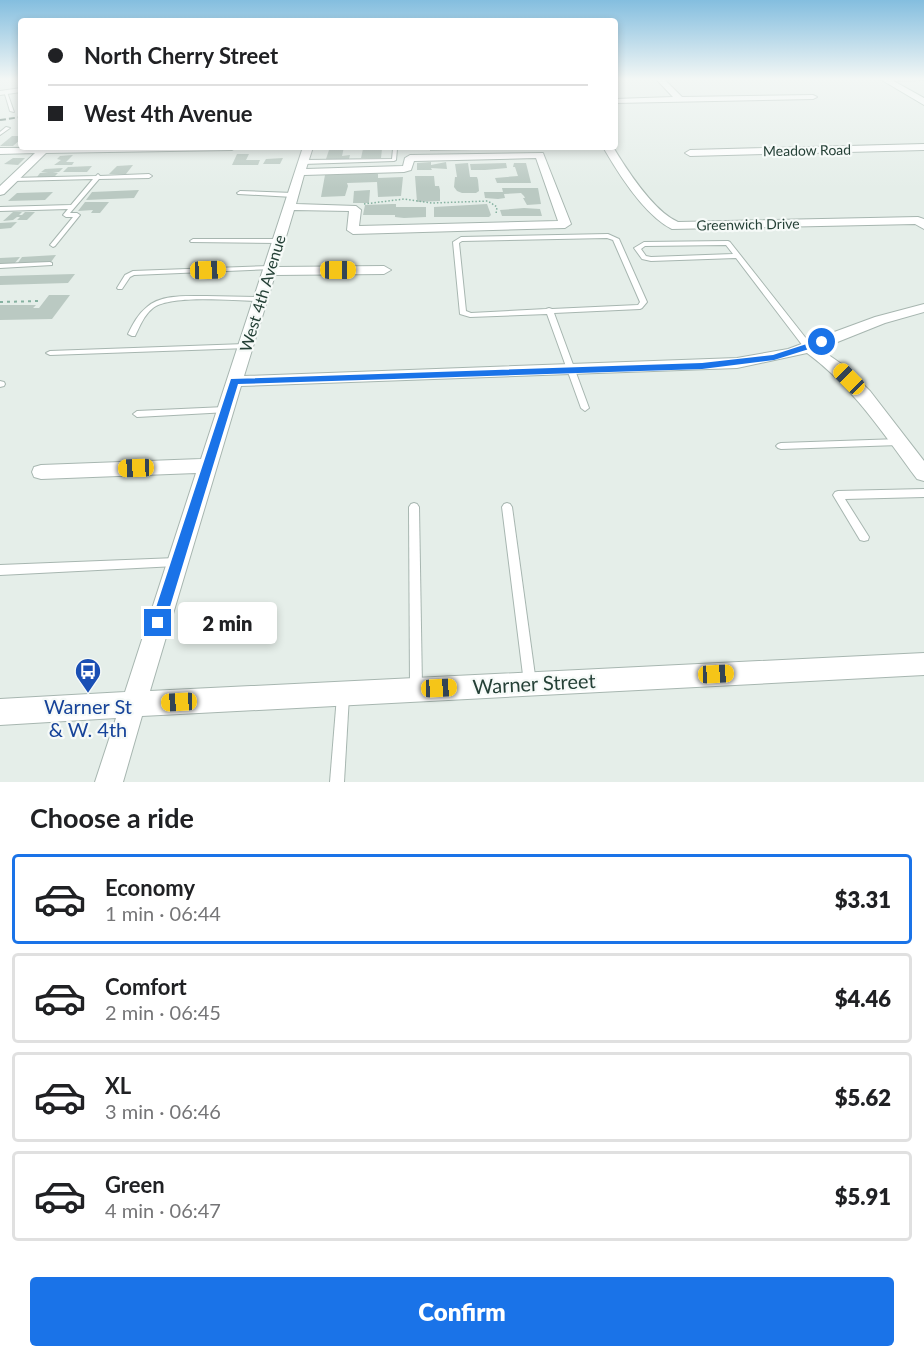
<!DOCTYPE html>
<meta charset="utf-8">
<style>
:root{--surface:#fff;--page:#f2f2f2;--text:#202124;--muted:#757577;--line:#e0e0e0;--accent:#1a73e8}
body{margin:0;font-family:Lato,sans-serif;background:var(--page);color:var(--text);height:100vh;display:flex;flex-direction:column;font-size:22px;white-space:nowrap}
*{box-sizing:border-box;margin:0}
p{font-size:20px;color:var(--muted)}
.icon{flex:none;width:33px;height:33px;fill:none;stroke:currentColor;stroke-width:2;stroke-linecap:round;stroke-linejoin:round}
.map{position:relative;height:782px;overflow:hidden}
.drawer{display:flex;flex-direction:column;background:var(--surface);flex:1}
.drawer>*{flex:none}
.guide{position:absolute;left:18px;top:18px;width:600px;height:132px;border-radius:6px;box-shadow:0 3px 9px #0003;display:grid;align-content:center;height:132px;padding:0 30px;background:var(--surface)}
.end{position:absolute;width:27px;height:27px;margin:-14px;border:8px solid #1a73e8;background:#fff;box-shadow:0 0 0 3px #fff}
.from{border-radius:50%}
.bubble{position:absolute;height:42px;border-radius:6px;background:var(--surface);box-shadow:0 3px 9px #0003;font-size:20px;font-weight:800;line-height:42px;text-align:center}
.car{position:absolute;width:18px;height:36px;margin:-18px -9px;border-radius:8px;box-shadow:0 0 4px 2px #0007;background:linear-gradient(#f5c518 24%,#345 0 40%,#f5c518 0 76%,#345 0 86%,#f5c518 0)}
.guide b{display:flex;align-items:center;gap:21px;height:57px;font-size:22px}
.guide b+b{border-top:2px solid var(--line)}
.guide i{width:15px;height:15px;background:var(--text)}
ul{padding:0;list-style:none}
li{display:flex;align-items:center;gap:18px;height:90px;margin:0 12px 9px;padding:0 18px;border:3px solid var(--line);border-radius:6px}
li div{flex:1}
li b{display:block;font-size:22px}
li em{font-style:normal;font-weight:800}
li.active{border-color:var(--accent)}
li>.icon{width:54px;height:54px;stroke-width:1.5}
h2{padding:0 30px;font-size:27px;line-height:72px}
.action{display:flex;gap:12px;margin-top:auto;padding:12px 30px}
.action a{flex:1;height:69px;border-radius:6px;background:var(--accent);color:#fff;font-size:24px;font-weight:800;line-height:69px;text-align:center}
.map>svg:first-child{display:block}
.building{fill:#bac9c2}
.lines{fill:none;stroke-linecap:round;stroke-linejoin:round}
.lane-casing{stroke:#a7b6b0;stroke-width:2}
.street-casing{stroke:#a7b6b0;stroke-width:2}
.secondary-casing{stroke:#a3bab0;stroke-width:2}
.path-far1{stroke:#85b1a0;stroke-width:1.5;stroke-dasharray:1.5 2;stroke-linecap:butt}
.path{stroke:#85b1a0;stroke-width:2;stroke-dasharray:3 4;stroke-linecap:butt}
.lane{fill:#fff;fill-rule:evenodd}
.street{fill:#fff;fill-rule:evenodd}
.secondary{fill:#fff;fill-rule:evenodd}
.rail{stroke:#5f7b71;stroke-width:2;stroke-dasharray:6 3;stroke-linecap:butt}
.route{fill:#1a73e8}
.labels{text-anchor:middle;dominant-baseline:central;stroke-width:4.5;stroke-linejoin:round;paint-order:stroke}
.far-street-label{font-size:14px;fill:#244036;stroke:#f6faf8}
.street-label{font-size:16px;fill:#244036;stroke:#f6faf8}
.near-street-label{font-size:20px;fill:#244036;stroke:#f6faf8}
.near-transit-label{font-size:20px;fill:#164399;stroke:#f6faf8}
</style>
<div class="map">
<svg width="924" height="782" viewBox="0 0 924 782">
<rect width="100%" height="100%" fill="#e5eee9"/>
<g class="building">
<polygon points="12,136 21,136 21,139 13,146 0,146"/>
<polygon points="330,147 344,147 342,156 350,155 349,159 326,159"/>
<polygon points="430,147 474,147 475,150 430,151"/>
<polygon points="363,149 382,149 381,158 361,158"/>
<polygon points="237,154 249,154 246,160 260,160 258,165 232,165"/>
<polygon points="73,155 66,162 74,162 72,165 54,165 61,160 57,159 60,156"/>
<polygon points="13,158 25,158 18,165 4,164"/>
<polygon points="283,158 280,164 263,164 266,159"/>
<polygon points="431,162 431,165 446,162 447,169 431,168 432,170 417,170 417,163"/>
<polygon points="468,163 470,177 477,177 478,180 479,191 476,193 462,193 457,191 454,187 455,177 457,177 455,164"/>
<polygon points="506,163 507,168 485,170 471,170 470,164"/>
<polygon points="514,163 526,163 531,183 497,183 495,178 518,176 515,167 513,167"/>
<polygon points="133,165 126,174 109,174 117,166"/>
<polygon points="92,166 87,172 63,172 68,167"/>
<polygon points="63,168 59,172 53,172 58,173 54,177 37,177 40,173 48,172 41,172 45,169"/>
<polygon points="374,173 378,174 378,178 403,177 401,196 378,197 377,182 347,183 348,186 345,196 321,197 325,175"/>
<polygon points="415,176 434,176 435,186 439,186 440,190 440,201 417,202"/>
<polygon points="502,188 538,188 541,204 527,205 523,198 525,198 524,196 521,193 504,194 505,198 498,199 485,198 484,192 503,192"/>
<polygon points="139,190 134,198 86,200 92,192"/>
<polygon points="370,190 369,203 353,203 354,191"/>
<polygon points="53,192 45,200 8,201 17,193"/>
<polygon points="85,202 109,202 100,213 91,213 93,210 78,211"/>
<polygon points="392,204 396,204 396,207 426,207 426,217 404,218 395,217 395,215 363,215 365,205"/>
<polygon points="487,204 491,215 489,217 434,217 434,207"/>
<polygon points="524,208 540,209 542,216 502,216 500,210"/>
<polygon points="13,212 22,212 19,215 22,215 25,212 35,212 27,220 17,220 20,217 17,217 13,220 3,221"/>
<polygon points="17,222 11,228 0,229 0,223"/>
<polygon points="56,255 51,262 17,264 22,257"/>
<polygon points="20,257 14,264 0,265 0,258"/>
<polygon points="75,274 68,283 0,285 0,276"/>
<polygon points="49,295 70,295 52,319 0,320 0,305 36,305 33,308 39,308"/>
</g>
<g class="lines">
<g class="lane-casing">
<g id="lane">
<polygon points="885,79 924,79 924,80 886,81"/>
<polygon points="4,91 7,92 14,112 10,111"/>
<polygon points="6,127 10,128 0,135 0,132"/>
<polygon points="395,148 397,149 396,160 394,161 303,164 300,162 303,160 392,159 393,149"/>
<polygon points="98,174 100,176 149,174 152,176 149,178 99,179 70,213 77,213 80,215 55,246 53,247 50,245 73,217 66,217 63,215 68,209 0,211 0,207 71,205 93,179 13,181 11,180 11,178 96,176"/>
<polygon points="240,191 293,193 296,195 293,197 238,194 237,193"/>
<path d="M608 234 619 239 647 302 642 308 640 309 554 313 589 408 585 411 581 408 547 314 470 317 460 314 453 242 461 237ZM607 238 613 240 640 302 638 305 552 309 549 308 546 309 471 313 466 311 459 243 462 241Z"/>
<polygon points="193,239 278,239 281,241 278,243 191,242 190,241"/>
<path d="M728 241 730 242 812 346 813 348 812 350H806L736 258 651 261 642 259 634 248 644 242ZM726 245 733 254 651 257 646 256 641 249 645 246Z"/>
<polygon points="50,262 52,263 52,265 0,268 0,264"/>
<polygon points="270,266 273,268 272,269 134,275 130,277 122,289 118,289 117,288 125,275 133,271"/>
<path d="M206 296 260 297 263 299 260 301C235 301 172 294 153 308 144 315 140 326 135 336H132L128 334C133 324 138 314 147 307 161 294 188 296 206 296Z"/>
<polygon points="245,344 249,346 248,348 50,355 46,353 50,351"/>
<polygon points="0,381 4,382 5,384 4,386 0,387"/>
<polygon points="225,407 228,408 229,410 228,412 137,417 133,414 137,411"/>
<polygon points="899,439 902,440 903,442 902,444 899,445 781,449 778,448 776,446 778,444 781,443"/>
<polygon points="924,489 924,497 845,499 869,537 868,540 864,541 860,540 833,495 835,492 838,491"/>
<polygon points="414,503 417,504 419,507 422,687 420,691 416,693 412,691 410,687 409,507 411,504"/>
<polygon points="507,503 510,504 512,507 536,683 534,687 530,689 526,687 524,683 502,507 504,504"/>
<polygon points="176,558 180,559 181,562 180,565 176,566 0,575 0,565"/>
<polygon points="343,690 347,692 349,696 344,782 330,782 337,696 339,692"/>
</g>
</g>
<g class="street-casing">
<g id="street">
<polygon points="656,79 664,79 682,97 813,95 817,97 813,99 615,103 615,99 673,97"/>
<polygon points="21,88 21,92 0,95 0,91"/>
<polygon points="924,144 924,150 690,156 685,153 690,150"/>
<polygon points="237,147 232,150 46,153 4,194 0,195 0,186 35,153 0,154 0,148"/>
<path d="M303 147H313L306 169 403 166 405 158 410 155 543 153 571 224 565 228 353 234 347 230 349 211 294 210 277 267 384 266 391 270 384 274 275 275 244 376 737 358 788 349 875 317 924 304V312L885 323 820 349 843 365 870 391 924 461V481L917 479C883 433 853 387 807 353L737 368 241 386 150 691 924 653V675L142 716 123 782H95L116 718 0 725V699L125 692 196 473 41 479 34 477 32 472 34 467 41 465 201 459ZM536 158 558 221 359 226 361 210 356 206 296 204 304 175 404 172 411 170 414 161Z"/>
<path d="M603 147H613C627 170 653 211 678 222L918 217 924 219V229L915 224 672 229C645 216 618 173 603 147Z"/>
</g>
</g>
<g class="secondary-casing">
<polygon id="secondary" points="880,79 890,79 924,98 924,105"/>
</g>
<polyline class="path-far1" points="364,204 404,199 432,203 488,201 497,207 496,214"/>
<polyline class="path" points="0,302 39,301"/>
<use href="#lane" class="lane"/>
<use href="#street" class="street"/>
<use href="#secondary" class="secondary"/>
<polyline class="rail" points="0,120 21,117"/>
</g>
<linearGradient id="sky" x2="0" y2="1"><stop stop-color="#84bedf"/><stop offset="0.42" stop-color="#f3f7f5"/><stop offset="1" stop-color="#f3f7f5" stop-opacity="0"/></linearGradient>
<rect width="924" height="188" fill="url(#sky)"/>
<polygon class="route" points="822,339 827,342 825,344 774,360 702,369 238,384 165,623 163,627 158,629 153,627 151,623 231,379 702,363 773,355"/>
<defs>
<g id="bus-pin" transform="scale(1.35)"><path d="M0 17L-7.5 6A9.5 9.5 0 1 1 7.5 6Z" fill="#1a4fb4" stroke="#f6faf8"/><path d="M-5-6H5V4H4V6H2V4H-2V6H-4V4H-5ZM-3.5-4V0h7V-4ZM-3.5 1.2v1.5H-2V1.2ZM2 1.2v1.5H3.5V1.2Z" fill="#fff"/></g>
</defs>
<g fill-rule="evenodd">
<use href="#bus-pin" x="88" y="671"/>
</g>
<g class="labels">
<g class="far-street-label">
<text transform="translate(807 150) rotate(-1)">Meadow Road</text>
<text transform="translate(748 224) rotate(-1)">Greenwich Drive</text>
</g>
<g class="street-label">
<text transform="translate(262 293) rotate(-73)">West 4th Avenue</text>
</g>
<g class="near-street-label">
<text transform="translate(534 683) rotate(-3)">Warner Street</text>
</g>
<g class="near-transit-label">
<text x="88" y="706">Warner St<tspan x="88" dy="23">&amp; W. 4th</tspan></text>
</g>
</g>
</svg>
<i class="end from" style="left:822px;top:342px"></i>
<i class="end" style="left:158px;top:623px"></i>
<div class="bubble" style="left:178px;top:602px;width:99px">2 min</div>
<i class="car" style="left:208px;top:270px;rotate:88deg"></i>
<i class="car" style="left:338px;top:270px;rotate:90deg"></i>
<i class="car" style="left:849px;top:379px;rotate:315deg"></i>
<i class="car" style="left:136px;top:468px;rotate:268deg"></i>
<i class="car" style="left:716px;top:674px;rotate:87deg"></i>
<i class="car" style="left:439px;top:688px;rotate:87deg"></i>
<i class="car" style="left:179px;top:702px;rotate:267deg"></i>
<div class="guide">
<b><i class="from"></i>North Cherry Street</b>
<b><i></i>West 4th Avenue</b>
</div>
</div>
<section class="drawer">
<h2>Choose a ride</h2>
<ul>
<li class="active"><svg class="icon" aria-label="car" viewBox="0 0 24 24"><path d="M5 17H2v-5l4-1 3-4h7l3 4 3 1v5h-3M9 17h6M6 11h13"/><circle cx="7" cy="17" r="2"/><circle cx="17" cy="17" r="2"/></svg><div><b>Economy</b><p>1 min · 06:44</p></div><em>$3.31</em></li>
<li><svg class="icon" aria-label="car" viewBox="0 0 24 24"><path d="M5 17H2v-5l4-1 3-4h7l3 4 3 1v5h-3M9 17h6M6 11h13"/><circle cx="7" cy="17" r="2"/><circle cx="17" cy="17" r="2"/></svg><div><b>Comfort</b><p>2 min · 06:45</p></div><em>$4.46</em></li>
<li><svg class="icon" aria-label="car" viewBox="0 0 24 24"><path d="M5 17H2v-5l4-1 3-4h7l3 4 3 1v5h-3M9 17h6M6 11h13"/><circle cx="7" cy="17" r="2"/><circle cx="17" cy="17" r="2"/></svg><div><b>XL</b><p>3 min · 06:46</p></div><em>$5.62</em></li>
<li><svg class="icon" aria-label="car" viewBox="0 0 24 24"><path d="M5 17H2v-5l4-1 3-4h7l3 4 3 1v5h-3M9 17h6M6 11h13"/><circle cx="7" cy="17" r="2"/><circle cx="17" cy="17" r="2"/></svg><div><b>Green</b><p>4 min · 06:47</p></div><em>$5.91</em></li>
</ul>
<div class="action"><a>Confirm</a></div>
</section>
